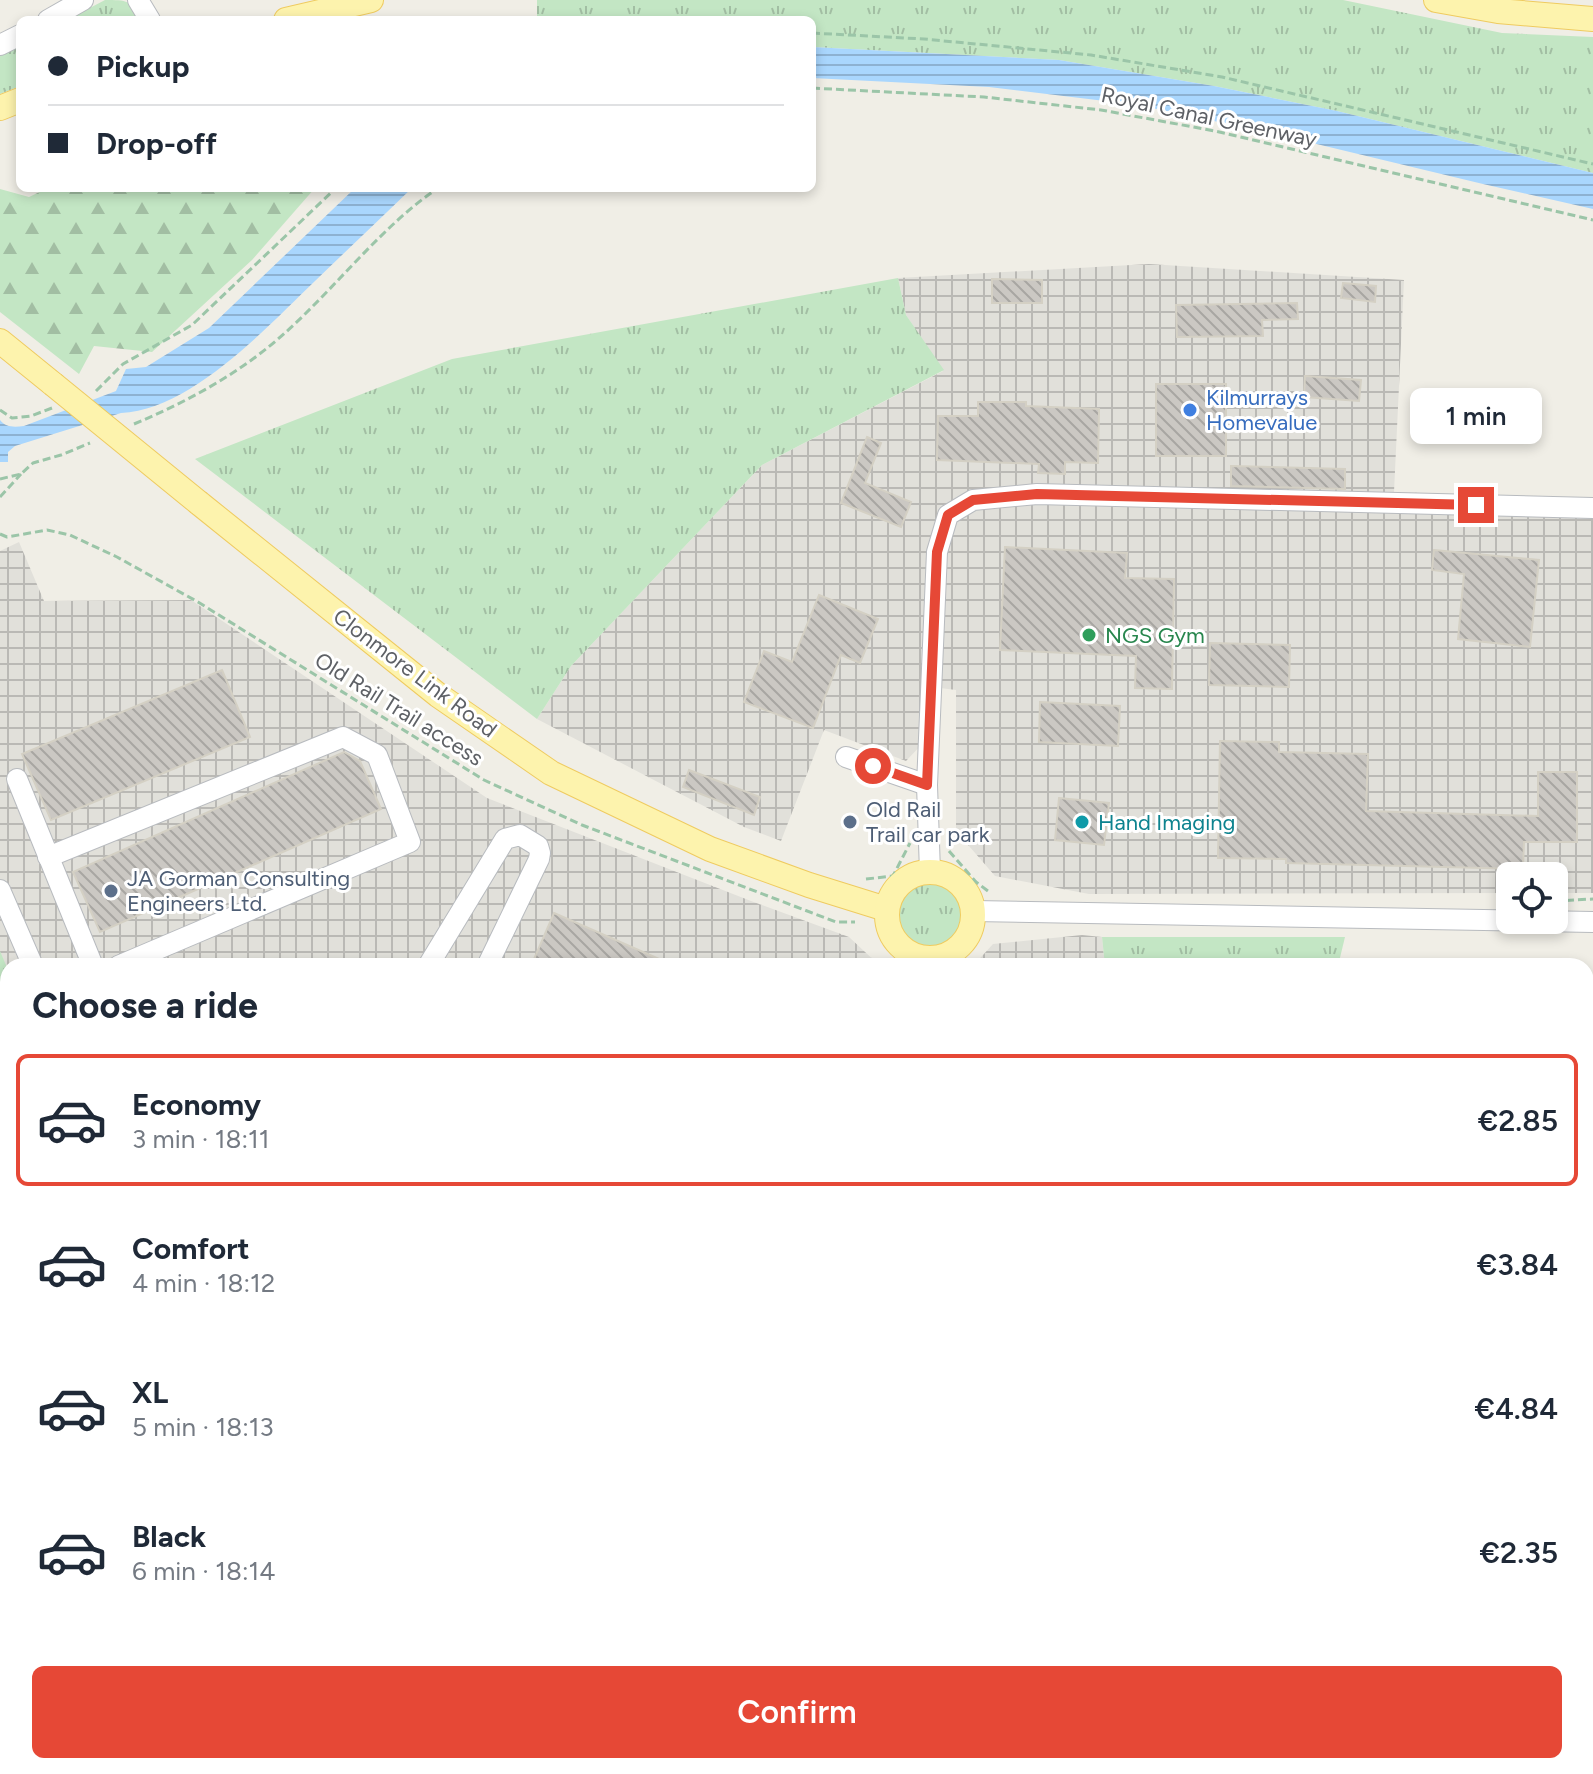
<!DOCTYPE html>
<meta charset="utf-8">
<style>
:root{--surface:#fff;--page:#f6f6f7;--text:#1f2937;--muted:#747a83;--line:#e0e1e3;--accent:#e64836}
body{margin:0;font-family:Figtree,sans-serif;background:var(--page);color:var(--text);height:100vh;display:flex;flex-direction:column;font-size:30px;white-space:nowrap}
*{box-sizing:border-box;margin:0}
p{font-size:26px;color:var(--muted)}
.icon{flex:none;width:44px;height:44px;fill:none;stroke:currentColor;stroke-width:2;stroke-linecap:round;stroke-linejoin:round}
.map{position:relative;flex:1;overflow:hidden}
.panel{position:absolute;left:0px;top:958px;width:1594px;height:816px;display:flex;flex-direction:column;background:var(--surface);border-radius:24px 24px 0 0;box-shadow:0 4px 12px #0003}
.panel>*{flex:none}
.banner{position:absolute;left:16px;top:16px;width:800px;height:176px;border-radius:12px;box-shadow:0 4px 12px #0003;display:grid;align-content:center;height:176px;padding:0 32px;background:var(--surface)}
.buttons{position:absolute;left:1496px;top:862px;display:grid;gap:16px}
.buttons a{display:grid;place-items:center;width:72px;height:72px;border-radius:12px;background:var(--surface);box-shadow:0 4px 12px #0003;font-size:40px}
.end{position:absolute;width:36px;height:36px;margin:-18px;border:10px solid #e64836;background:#fff;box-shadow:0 0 0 4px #fff}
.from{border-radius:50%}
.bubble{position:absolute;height:56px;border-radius:12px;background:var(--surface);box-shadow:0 4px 12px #0003;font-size:26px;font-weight:600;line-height:56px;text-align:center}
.banner b{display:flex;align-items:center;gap:28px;height:76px;font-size:30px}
.banner b+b{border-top:2px solid var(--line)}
.banner i{width:20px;height:20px;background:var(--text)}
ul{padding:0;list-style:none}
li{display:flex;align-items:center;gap:24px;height:132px;margin:0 16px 12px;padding:0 16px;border:4px solid transparent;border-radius:12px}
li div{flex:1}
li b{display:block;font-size:30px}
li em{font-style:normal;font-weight:600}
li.current{border-color:var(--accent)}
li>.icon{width:72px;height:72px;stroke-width:1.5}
h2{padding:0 32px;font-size:36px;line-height:96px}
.primary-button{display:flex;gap:16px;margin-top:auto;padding:16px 32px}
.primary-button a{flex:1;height:92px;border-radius:12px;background:var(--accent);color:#fff;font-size:32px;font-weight:600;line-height:92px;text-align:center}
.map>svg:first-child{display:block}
.industrial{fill:url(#industrial-grid)}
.grass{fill:url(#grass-tufts)}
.forest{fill:url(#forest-firs)}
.water{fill:url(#water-rules)}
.building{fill:url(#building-back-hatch);stroke:#d4d0c4;stroke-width:2}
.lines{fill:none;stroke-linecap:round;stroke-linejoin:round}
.minor-casing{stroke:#b8bbbf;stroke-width:22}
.major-casing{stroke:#efcb60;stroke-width:26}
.path{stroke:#9bc5a8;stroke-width:3;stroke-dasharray:8 4;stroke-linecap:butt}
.minor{stroke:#fff;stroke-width:20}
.major{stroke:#fdf3ad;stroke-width:24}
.major-bridge-casing{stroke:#efcb60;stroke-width:26;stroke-linecap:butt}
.major-bridge{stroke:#fdf3ad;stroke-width:24}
.route{stroke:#e64836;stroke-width:10}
.shop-dot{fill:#3f7fe0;stroke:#fff;stroke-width:3}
.leisure-dot{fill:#2e9e5b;stroke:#fff;stroke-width:3}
.service-dot{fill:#5c6f8a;stroke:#fff;stroke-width:3}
.culture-dot{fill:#0f9aa8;stroke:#fff;stroke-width:3}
.labels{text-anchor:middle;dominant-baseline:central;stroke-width:6;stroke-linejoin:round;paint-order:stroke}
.street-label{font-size:22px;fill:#5e6166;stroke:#fff}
.shop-label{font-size:22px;fill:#366cbe;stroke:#fff;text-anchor:start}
.leisure-label{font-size:22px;fill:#27864d;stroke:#fff;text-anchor:start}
.service-label{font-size:22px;fill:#4e5e75;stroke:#fff;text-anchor:start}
.culture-label{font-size:22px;fill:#0d838f;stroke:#fff;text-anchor:start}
</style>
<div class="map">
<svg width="1593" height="1774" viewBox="0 0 1593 1774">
<defs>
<pattern id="industrial-grid" width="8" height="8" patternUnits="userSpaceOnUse" patternTransform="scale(2)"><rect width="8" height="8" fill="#e1e0da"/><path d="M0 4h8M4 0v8" fill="none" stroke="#bab9b5"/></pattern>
<pattern id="grass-tufts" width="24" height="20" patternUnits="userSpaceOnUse" patternTransform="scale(2)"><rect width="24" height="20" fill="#c3e6c4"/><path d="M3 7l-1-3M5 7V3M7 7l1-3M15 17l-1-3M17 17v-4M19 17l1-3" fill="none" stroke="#a2bea3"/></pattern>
<pattern id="forest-firs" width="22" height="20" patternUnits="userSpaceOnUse" patternTransform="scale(2)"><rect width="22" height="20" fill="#c3e6c4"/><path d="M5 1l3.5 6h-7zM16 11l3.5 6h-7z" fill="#a2bea3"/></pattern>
<pattern id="water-rules" width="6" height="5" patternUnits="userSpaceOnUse" patternTransform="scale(2)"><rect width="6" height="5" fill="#a9d6fd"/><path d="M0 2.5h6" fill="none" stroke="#8db1d1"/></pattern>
<pattern id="building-back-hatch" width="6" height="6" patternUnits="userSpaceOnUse" patternTransform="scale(2)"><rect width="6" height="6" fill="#cbc8c3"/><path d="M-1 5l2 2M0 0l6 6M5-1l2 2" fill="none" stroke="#a8a6a2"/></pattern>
</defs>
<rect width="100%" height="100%" fill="#f0eee6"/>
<g class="industrial">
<polygon points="1149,264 1404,280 1394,492 1593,499 1593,893 1554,893 1554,876 1510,876 1510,893 1089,894 995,876 956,831 956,690 924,686 925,741 906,761 824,730 781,841 744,827 537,719 571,666 762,465 943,371 906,315 898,278"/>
<polygon points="19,542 44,601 191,600 487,798 751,901 849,937 880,966 8,966 8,1401 0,1406 0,551"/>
<polygon points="1082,935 1102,937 1105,966 973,966 993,944"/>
<polygon points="1106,1766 1154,1766 1142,1774 1110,1774"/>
</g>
<g class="grass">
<path d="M105 0C127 0 131 0 142 20H67Z"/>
<polygon points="537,0 1343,0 1502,33 1593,37 1593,173 1337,111 1214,86 1059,60 812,47 812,20 537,20"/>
<polygon points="20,45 20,86 0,94 0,54"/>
<polygon points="898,278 906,315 944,370 762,465 571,666 537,719 195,459 452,359"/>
<circle cx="929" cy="916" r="33"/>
<polygon points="1102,937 1345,937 1338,966 1105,966"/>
<polygon points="0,951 8,970 8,1201 0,1204"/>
<polygon points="1593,1038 1593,1202 1586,1216 1586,1056"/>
<polygon points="8,1401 8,1766 159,1766 160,1774 0,1774 0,1406"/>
<polygon points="208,1766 832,1766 833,1774 210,1774"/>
<polygon points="946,1766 1023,1766 1027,1774 949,1774"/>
</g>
<polygon class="forest" points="48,188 315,188 252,260 152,352 94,346 79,374 0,312 0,189 29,197"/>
<g class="water">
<polygon points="812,47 1059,60 1214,86 1337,111 1593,173 1593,209 1483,184 1275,134 1138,105 989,87 812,78"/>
<path d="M355 188H412C380 219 347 250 315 281 266 328 191 410 121 413L15 446 8 452V462H0V420C6 428 15 427 24 426L116 391 126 369 146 367 209 328Z"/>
</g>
<g class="building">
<polygon points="992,279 1042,280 1042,303 992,303"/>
<polygon points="1343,283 1376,286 1375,302 1341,298"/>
<polygon points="1297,303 1298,319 1262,320 1263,336 1177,337 1176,305"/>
<polygon points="1305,376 1361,380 1359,401 1304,397"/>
<rect x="1156" y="384" width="70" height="72"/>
<polygon points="978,402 1026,402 1026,406 1099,409 1098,463 1065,462 1065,474 1038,473 1039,464 937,460 938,416 978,416"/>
<polygon points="867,437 881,443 865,483 911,502 901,527 841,503"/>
<polygon points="1231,466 1345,469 1345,489 1231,486"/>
<polygon points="1005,547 1127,553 1125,578 1174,579 1172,689 1135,688 1136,656 1000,650"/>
<polygon points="1434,550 1539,560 1530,647 1458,639 1464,574 1432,570"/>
<polygon points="819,595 878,619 860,663 841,655 813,728 744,702 764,651 792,662"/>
<polygon points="1210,643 1290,645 1289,687 1209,685"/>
<polygon points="222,670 250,737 51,820 22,754"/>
<polygon points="1040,702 1120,706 1118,746 1039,742"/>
<polygon points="1220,741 1279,742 1279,752 1368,754 1366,811 1538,816 1538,772 1577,772 1577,842 1524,842 1523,869 1286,863 1286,859 1218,858"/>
<polygon points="344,752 360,761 381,809 100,932 73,872"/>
<polygon points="689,770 760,797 754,815 683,787"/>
<polygon points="1059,798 1109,803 1104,845 1055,840"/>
<polygon points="554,913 675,966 531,966"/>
</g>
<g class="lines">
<g class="minor-casing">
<g id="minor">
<polyline points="138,0 150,20"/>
<polyline points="48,20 83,0"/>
<polyline points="0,45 20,35"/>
<polyline points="846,757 927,785"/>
<polyline points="17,779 93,966"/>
<polyline points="48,857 343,737 377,755 410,842 118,966"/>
<polyline points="930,872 927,785 937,552 948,515 973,500 1037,494 1593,508"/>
<polyline points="0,890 33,966"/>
<polyline points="973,911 1593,922"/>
<polyline points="428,966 505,839 520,835 538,846 540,853 539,859 487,966"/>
<polyline points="0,1221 8,1218"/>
<polyline points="0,1359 8,1350"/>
</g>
</g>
<g class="major-casing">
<g id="major">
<polyline points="1436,0 1498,11 1593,19"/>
<polyline points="286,20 371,0"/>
<polyline points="0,108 20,100"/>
<polyline points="0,341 53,384"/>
<polyline points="199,503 438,695 551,773 710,849 809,885 886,909"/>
<circle cx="930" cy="915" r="43"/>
<polyline points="1079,1766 1083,1774"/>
</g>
</g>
<g class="path">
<polyline points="812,33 924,39 1091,55 1222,77 1593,164"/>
<polyline points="812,88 984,97 1101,110 1215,131 1593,220"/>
<polyline points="96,391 123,364 192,325 336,188"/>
<polyline points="0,410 12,418 31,416 52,408"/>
<path d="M134 424C189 401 242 372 286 332 337 286 382 226 438 188"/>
<polyline points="0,479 21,474 33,463 61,455 90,443"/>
<polyline points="0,497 21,474"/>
<polyline points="0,534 7,537 47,530 70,535 117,557 198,602 484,780 582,825 836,922 855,922"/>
<polyline points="949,851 976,882 988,891"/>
<polyline points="866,879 893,876 910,843"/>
<polyline points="1554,901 1593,899"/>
<polyline points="188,1766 189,1774"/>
</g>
<use href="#minor" class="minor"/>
<use href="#major" class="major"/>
<g class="major-bridge-casing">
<polyline id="major-bridge" points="53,384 199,503"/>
</g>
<use href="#major-bridge" class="major-bridge"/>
</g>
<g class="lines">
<polyline class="route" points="873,766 927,785 937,552 948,515 973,500 1037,494 1476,505"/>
</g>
<circle class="shop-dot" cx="1190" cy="410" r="8"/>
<circle class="leisure-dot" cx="1089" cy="635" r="8"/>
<g class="service-dot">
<circle cx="850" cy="822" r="8"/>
<circle cx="111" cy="891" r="8"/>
</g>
<circle class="culture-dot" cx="1082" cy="822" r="8"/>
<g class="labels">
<g class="street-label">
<text transform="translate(1209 117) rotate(12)">Royal Canal Greenway</text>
<text transform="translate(415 673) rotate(37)">Clonmore Link Road</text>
<text transform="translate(399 709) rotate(32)">Old Rail Trail access</text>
</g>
<g class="shop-label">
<text x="1206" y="397">Kilmurrays<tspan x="1206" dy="25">Homevalue</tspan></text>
</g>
<g class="leisure-label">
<text x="1105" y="635">NGS Gym</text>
</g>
<g class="service-label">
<text x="866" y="809">Old Rail<tspan x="866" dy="25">Trail car park</tspan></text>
<text x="127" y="878">JA Gorman Consulting<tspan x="127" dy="25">Engineers Ltd.</tspan></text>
</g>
<g class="culture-label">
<text x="1098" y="822">Hand Imaging</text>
</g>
</g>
</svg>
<div class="buttons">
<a><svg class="icon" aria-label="locate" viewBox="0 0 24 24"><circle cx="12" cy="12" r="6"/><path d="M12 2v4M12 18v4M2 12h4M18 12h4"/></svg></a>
</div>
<i class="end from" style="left:873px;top:766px"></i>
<i class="end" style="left:1476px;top:505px"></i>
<div class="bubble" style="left:1410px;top:388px;width:132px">1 min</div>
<div class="banner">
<b><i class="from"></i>Pickup</b>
<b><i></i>Drop-off</b>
</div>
<section class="panel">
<h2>Choose a ride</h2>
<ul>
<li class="current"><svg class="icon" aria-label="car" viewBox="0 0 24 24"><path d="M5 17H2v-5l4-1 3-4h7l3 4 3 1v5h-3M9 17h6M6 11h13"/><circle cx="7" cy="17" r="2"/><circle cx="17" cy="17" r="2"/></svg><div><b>Economy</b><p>3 min · 18:11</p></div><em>€2.85</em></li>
<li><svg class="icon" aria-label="car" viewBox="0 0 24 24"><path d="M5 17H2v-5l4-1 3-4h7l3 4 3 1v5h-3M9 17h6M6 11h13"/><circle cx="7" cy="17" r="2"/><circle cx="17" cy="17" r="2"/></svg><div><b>Comfort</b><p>4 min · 18:12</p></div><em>€3.84</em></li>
<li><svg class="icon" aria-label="car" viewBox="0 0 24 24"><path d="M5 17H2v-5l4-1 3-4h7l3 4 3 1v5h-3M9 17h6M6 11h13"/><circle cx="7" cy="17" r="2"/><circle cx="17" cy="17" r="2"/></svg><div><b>XL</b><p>5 min · 18:13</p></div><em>€4.84</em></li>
<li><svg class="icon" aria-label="car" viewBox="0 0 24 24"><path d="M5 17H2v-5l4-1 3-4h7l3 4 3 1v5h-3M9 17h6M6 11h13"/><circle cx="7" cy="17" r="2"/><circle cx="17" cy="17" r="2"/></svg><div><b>Black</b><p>6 min · 18:14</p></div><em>€2.35</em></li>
</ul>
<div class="primary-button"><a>Confirm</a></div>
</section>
</div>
